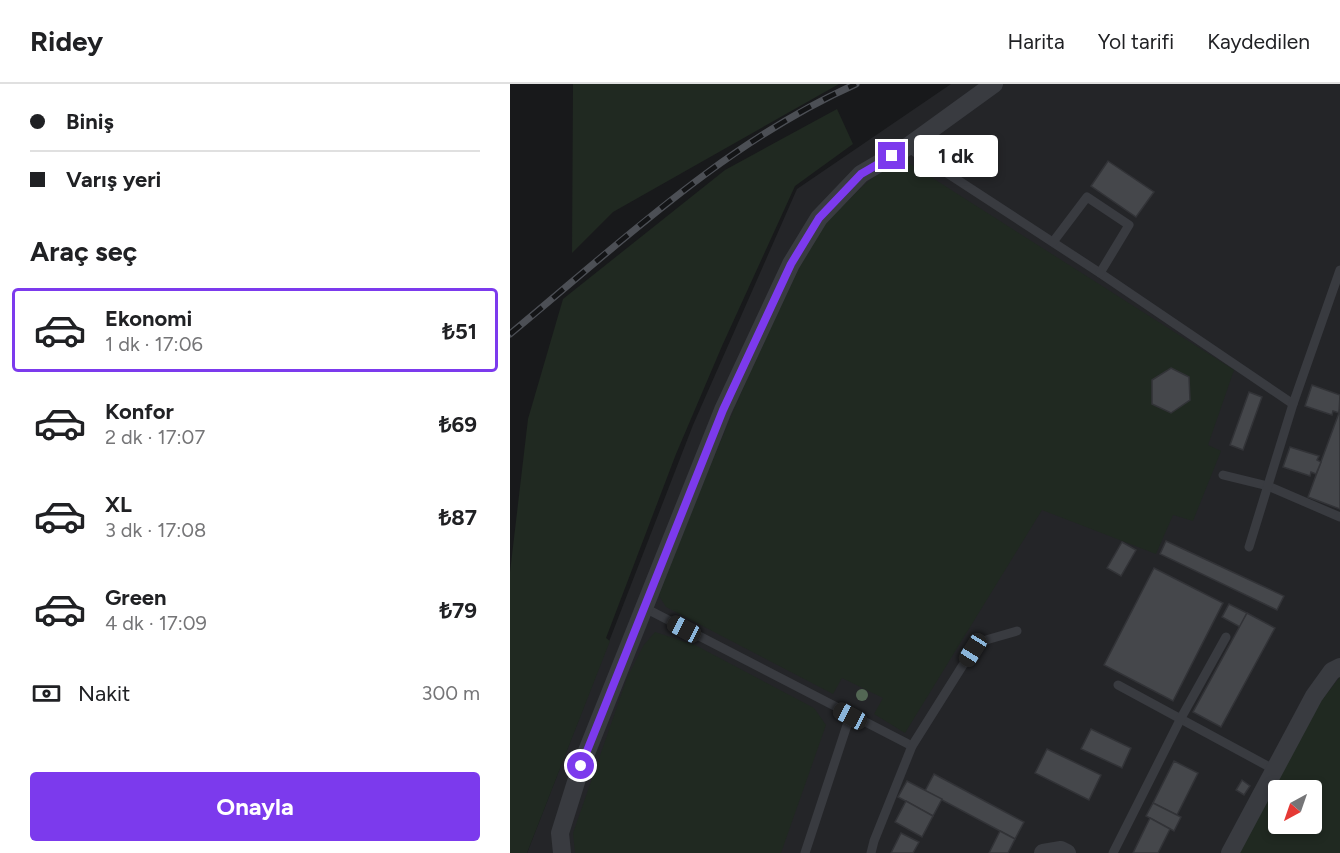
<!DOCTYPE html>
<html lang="tr">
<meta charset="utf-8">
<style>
:root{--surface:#fff;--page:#f2f2f2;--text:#202124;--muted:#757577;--line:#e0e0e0;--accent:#7c3aed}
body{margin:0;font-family:Figtree,sans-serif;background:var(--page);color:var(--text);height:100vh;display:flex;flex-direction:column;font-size:22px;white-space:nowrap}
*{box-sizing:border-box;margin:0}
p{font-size:20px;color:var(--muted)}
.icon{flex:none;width:33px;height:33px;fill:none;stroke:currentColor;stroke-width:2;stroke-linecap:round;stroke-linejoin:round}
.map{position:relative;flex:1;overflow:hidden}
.side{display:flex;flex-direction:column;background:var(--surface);width:510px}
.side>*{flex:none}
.hud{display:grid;align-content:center;height:132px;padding:0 30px;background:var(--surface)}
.needle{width:39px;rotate:220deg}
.tools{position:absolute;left:758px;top:696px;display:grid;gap:12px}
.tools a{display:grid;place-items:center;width:54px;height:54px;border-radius:6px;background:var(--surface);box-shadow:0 3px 9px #0003;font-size:30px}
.end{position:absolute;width:27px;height:27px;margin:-14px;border:8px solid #7c3aed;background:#fff;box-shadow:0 0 0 3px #fff}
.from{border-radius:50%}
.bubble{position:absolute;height:42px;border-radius:6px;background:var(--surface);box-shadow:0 3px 9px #0003;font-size:20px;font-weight:700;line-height:42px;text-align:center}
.car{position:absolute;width:18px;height:36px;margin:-18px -9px;border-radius:8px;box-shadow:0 0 4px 2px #0007;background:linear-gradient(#222 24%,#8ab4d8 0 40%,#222 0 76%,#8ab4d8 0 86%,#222 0)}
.hud b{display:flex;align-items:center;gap:21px;height:57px;font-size:22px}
.hud b+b{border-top:2px solid var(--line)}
.hud i{width:15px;height:15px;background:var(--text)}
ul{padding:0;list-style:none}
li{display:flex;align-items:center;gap:18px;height:84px;margin:0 12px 9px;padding:0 18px;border:3px solid transparent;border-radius:6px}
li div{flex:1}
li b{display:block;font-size:22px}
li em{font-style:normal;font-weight:700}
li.selected{border-color:var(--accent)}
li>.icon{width:54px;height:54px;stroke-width:1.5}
h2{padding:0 30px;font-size:27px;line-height:72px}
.pay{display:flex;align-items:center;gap:15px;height:66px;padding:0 30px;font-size:22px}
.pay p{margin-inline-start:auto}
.cta{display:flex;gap:12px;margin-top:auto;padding:12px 30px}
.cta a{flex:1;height:69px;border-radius:6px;background:var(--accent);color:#fff;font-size:24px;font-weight:700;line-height:69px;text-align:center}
header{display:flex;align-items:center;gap:36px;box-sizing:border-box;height:84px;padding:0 30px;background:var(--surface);border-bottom:2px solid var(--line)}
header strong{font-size:28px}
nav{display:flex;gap:33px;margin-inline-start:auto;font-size:21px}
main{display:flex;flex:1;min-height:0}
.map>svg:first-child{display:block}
.built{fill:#242528;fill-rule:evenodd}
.green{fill:#202921;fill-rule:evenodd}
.building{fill:#45474b;stroke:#323337;stroke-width:1.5}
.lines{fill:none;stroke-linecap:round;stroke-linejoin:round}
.lane{stroke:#393b40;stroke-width:9}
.street{stroke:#393b40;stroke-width:18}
.rail-casing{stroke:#4c4f55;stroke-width:7}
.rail{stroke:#131416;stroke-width:4.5;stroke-dasharray:14;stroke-linecap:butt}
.tree{fill:#536754}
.route{stroke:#7c3aed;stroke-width:8}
</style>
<header>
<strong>Ridey</strong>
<nav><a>Harita</a><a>Yol tarifi</a><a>Kaydedilen</a></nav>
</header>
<main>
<section class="side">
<div class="hud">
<b><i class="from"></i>Biniş</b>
<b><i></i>Varış yeri</b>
</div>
<h2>Araç seç</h2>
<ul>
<li class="selected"><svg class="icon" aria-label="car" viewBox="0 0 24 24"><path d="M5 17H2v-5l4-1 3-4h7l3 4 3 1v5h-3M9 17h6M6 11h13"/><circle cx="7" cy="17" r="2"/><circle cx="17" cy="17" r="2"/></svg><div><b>Ekonomi</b><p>1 dk · 17:06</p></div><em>₺51</em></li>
<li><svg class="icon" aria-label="car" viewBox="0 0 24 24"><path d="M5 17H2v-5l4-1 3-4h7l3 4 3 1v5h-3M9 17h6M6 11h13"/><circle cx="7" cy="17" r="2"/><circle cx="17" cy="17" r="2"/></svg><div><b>Konfor</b><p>2 dk · 17:07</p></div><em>₺69</em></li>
<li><svg class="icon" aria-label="car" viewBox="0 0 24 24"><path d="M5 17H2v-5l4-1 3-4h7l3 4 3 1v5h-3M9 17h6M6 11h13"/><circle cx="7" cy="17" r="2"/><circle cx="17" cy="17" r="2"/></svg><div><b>XL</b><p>3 dk · 17:08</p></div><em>₺87</em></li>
<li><svg class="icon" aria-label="car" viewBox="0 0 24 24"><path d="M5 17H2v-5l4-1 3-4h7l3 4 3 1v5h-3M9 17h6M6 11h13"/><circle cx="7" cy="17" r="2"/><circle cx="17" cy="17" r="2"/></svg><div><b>Green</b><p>4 dk · 17:09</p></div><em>₺79</em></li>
</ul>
<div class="pay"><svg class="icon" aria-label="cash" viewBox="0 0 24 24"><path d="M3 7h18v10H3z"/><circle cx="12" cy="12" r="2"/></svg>Nakit<p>300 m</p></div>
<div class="cta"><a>Onayla</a></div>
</section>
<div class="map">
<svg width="830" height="769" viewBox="0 0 830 769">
<rect width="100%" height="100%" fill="#18191b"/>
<path class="built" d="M441 0H830V769H17L183 341 287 105ZM768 706H801V740H768Z"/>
<g class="green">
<polygon points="63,0 329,0 103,128 62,169"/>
<polygon points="327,25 343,60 285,102 212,262 166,370 96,554 100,557 17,769 0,769 0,488 18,335 53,215 215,86"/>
<polygon points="399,79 724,286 698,361 711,367 683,437 663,431 646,470 532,426 395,649 364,630 373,614 332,594 323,610 156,523 149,512 151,498 245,276 299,163 314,140 353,102 372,86"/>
<polygon points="145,548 185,561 304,624 316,641 271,769 65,769 63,749 117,594 133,562"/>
<path d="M830 593V769H729L811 617ZM768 706H801V740H768Z"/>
</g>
<g class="building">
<polygon points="598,77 644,108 626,133 581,102"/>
<polygon points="661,284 679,293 680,316 661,329 642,320 642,296"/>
<polygon points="802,301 830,311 829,329 823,327 822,331 795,322"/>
<polygon points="739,308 752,313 733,366 720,361"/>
<polygon points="830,326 830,425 798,413"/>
<polygon points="780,363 809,372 807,376 811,378 806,390 801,388 800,392 773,383"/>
<polygon points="656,457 774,512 767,526 650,470"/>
<polygon points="612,458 626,466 611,492 597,484"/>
<polygon points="644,484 713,519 663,617 594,581"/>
<polygon points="719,520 737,529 730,543 712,533"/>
<polygon points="737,529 765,544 711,643 683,628"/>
<polygon points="581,645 621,664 612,684 571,665"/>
<polygon points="537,665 591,691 579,716 525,689"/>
<polygon points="664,677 688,689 667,731 643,719"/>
<polygon points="424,690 514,738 505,755 415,707"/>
<polygon points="732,696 740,702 734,711 726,706"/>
<polygon points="397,697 432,715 423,732 388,713"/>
<polygon points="396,717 423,732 412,753 385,738"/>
<polygon points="643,719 671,733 664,747 636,732"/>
<polygon points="640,734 660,745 648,769 623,769"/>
<polygon points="490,747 505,755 498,769 479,769"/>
<polygon points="391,749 409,758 403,769 381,769"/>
</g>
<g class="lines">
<g class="lane">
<polyline points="397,63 590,189 783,320"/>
<polyline points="543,158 577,113 619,141 590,189"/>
<polyline points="713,391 758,402 830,433"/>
<polyline points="739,463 783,320 830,186"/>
<polyline points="133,523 402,662"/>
<polyline points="608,601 765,686"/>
<polyline points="295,769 340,632"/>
<polyline points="361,769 364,757 402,662 463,565 476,556 507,547"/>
<polyline points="603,769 671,634 716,553"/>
</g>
<g class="street">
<polyline points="52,769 50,749 71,682 213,326 281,180 309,134 351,90 397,63 484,0"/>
<polyline points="533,769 551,766 557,769"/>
<polyline points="720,769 804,612 822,587 830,583"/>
</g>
<g class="rail-casing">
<path id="rail" d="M0 250C109 160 216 58 346 0"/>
</g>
<use href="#rail" class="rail"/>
</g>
<circle class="tree" cx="352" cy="611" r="6"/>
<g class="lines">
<polyline class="route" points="71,682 213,326 281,180 309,134 351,90 382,72"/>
</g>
</svg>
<div class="tools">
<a><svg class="needle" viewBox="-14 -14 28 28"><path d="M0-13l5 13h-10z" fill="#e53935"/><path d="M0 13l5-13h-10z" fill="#757577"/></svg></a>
</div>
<i class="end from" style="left:71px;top:682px"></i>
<i class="end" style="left:382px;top:72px"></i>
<div class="bubble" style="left:404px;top:51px;width:84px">1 dk</div>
<i class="car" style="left:174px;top:545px;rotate:298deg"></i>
<i class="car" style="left:463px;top:566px;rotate:212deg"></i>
<i class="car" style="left:340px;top:632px;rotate:298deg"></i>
</div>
</main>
